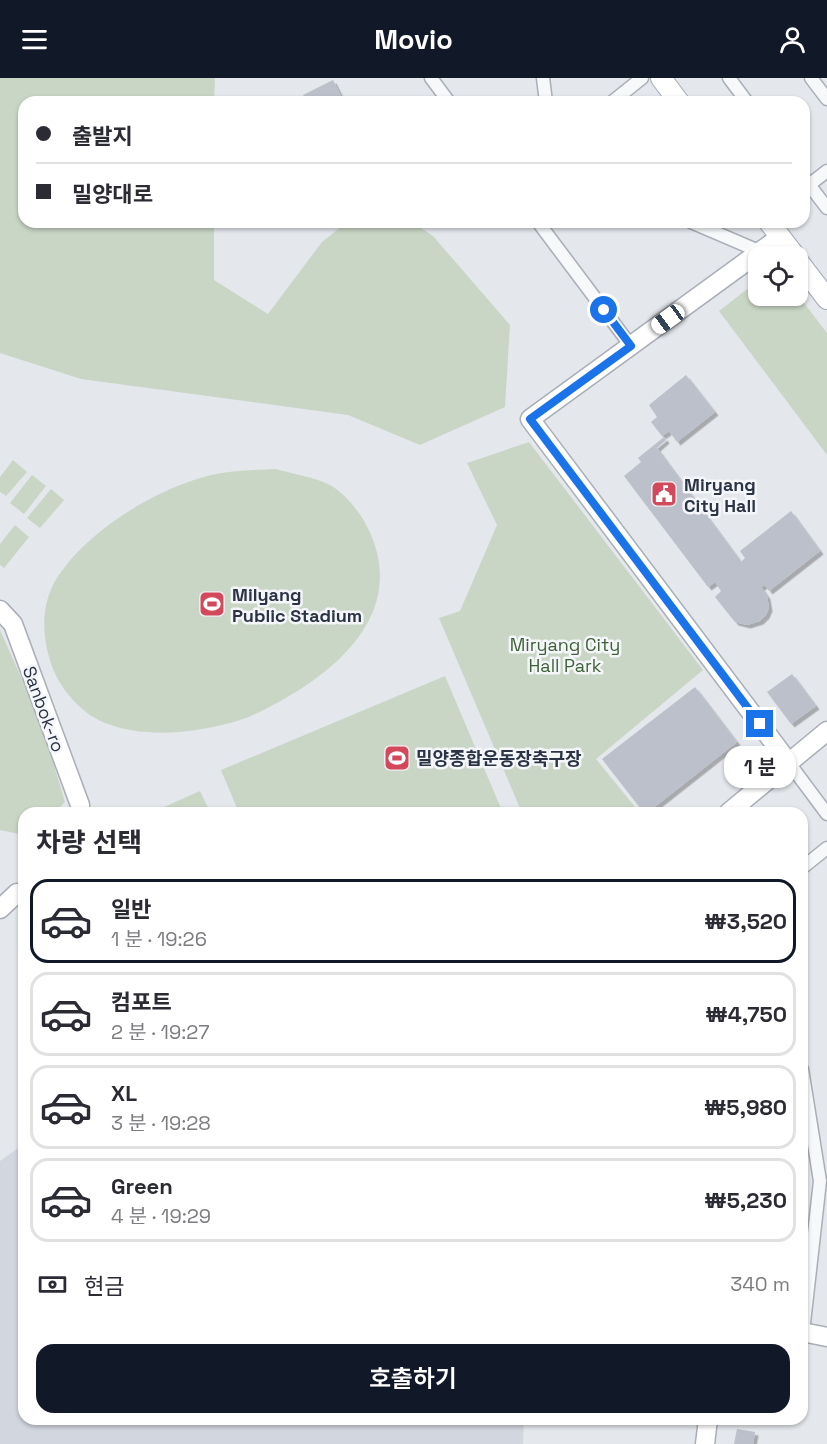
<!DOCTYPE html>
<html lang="ko">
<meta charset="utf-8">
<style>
:root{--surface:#fff;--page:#f7f7f7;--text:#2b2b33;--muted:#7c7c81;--line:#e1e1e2;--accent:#111827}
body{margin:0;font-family:"Space Grotesk","Noto Sans KR",sans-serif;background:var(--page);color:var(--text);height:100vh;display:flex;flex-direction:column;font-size:22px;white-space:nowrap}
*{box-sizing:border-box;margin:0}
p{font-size:20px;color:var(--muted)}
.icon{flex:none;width:33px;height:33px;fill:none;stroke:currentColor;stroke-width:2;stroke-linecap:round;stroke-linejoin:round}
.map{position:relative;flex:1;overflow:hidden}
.panel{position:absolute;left:18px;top:729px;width:790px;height:618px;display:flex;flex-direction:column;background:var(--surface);border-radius:18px;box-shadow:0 2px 4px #0004}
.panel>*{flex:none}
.guide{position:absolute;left:18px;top:18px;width:792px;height:132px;border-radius:18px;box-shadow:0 2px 4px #0004;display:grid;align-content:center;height:132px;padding:0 18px;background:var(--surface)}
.controls{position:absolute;left:748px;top:168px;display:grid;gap:12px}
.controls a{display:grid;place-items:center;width:60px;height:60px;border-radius:12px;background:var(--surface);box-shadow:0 2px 4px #0004;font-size:30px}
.end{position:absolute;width:27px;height:27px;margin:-14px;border:8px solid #1a73e8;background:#fff;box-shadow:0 0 0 3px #fff}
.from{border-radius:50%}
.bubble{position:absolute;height:42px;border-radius:18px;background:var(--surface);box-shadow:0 2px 4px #0004;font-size:20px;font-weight:600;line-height:42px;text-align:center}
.car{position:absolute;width:18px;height:36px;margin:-18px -9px;border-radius:8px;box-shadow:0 0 4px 2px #0007;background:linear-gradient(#fff 24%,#345 0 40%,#fff 0 76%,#345 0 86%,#fff 0)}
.guide b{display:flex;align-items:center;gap:21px;height:57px;font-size:22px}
.guide b+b{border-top:2px solid var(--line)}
.guide i{width:15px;height:15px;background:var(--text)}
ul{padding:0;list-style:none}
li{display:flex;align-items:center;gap:18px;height:84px;margin:0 12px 9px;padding:0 6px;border:3px solid var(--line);border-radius:18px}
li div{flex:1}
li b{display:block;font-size:22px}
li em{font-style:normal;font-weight:600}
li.selected{border-color:var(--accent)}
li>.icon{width:54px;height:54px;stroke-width:1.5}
h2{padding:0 18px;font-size:27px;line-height:72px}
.pay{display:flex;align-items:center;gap:15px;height:66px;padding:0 18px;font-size:22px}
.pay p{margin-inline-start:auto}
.button{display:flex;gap:12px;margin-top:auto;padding:12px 18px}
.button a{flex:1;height:69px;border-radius:18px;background:var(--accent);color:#fff;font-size:24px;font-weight:600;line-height:69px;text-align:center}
header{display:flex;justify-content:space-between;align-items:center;height:78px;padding:0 18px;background:var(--accent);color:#fff;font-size:27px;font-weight:600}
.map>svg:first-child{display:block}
.built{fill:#d2d6de}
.green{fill:#c9d6c5}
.building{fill:#bbc0ca;filter:url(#shadow)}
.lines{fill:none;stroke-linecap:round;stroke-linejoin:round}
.street-casing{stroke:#a9aeb7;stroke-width:15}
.secondary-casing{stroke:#a9aeb7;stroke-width:21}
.primary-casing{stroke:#a3abb8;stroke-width:22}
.street{stroke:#f7f8fa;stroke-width:12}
.secondary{stroke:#fff;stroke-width:18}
.primary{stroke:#fff;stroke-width:20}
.route{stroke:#1a73e8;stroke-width:8}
.labels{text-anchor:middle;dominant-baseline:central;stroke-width:5;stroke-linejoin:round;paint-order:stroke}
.poi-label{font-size:18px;font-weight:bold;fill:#2b3445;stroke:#f4f6f9;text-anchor:start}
.park-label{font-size:18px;fill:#3f6138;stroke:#f4f6f9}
.street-label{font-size:18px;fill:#2b3445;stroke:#f4f6f9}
</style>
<header><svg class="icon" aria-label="menu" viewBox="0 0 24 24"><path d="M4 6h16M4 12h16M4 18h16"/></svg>Movio<svg class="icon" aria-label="person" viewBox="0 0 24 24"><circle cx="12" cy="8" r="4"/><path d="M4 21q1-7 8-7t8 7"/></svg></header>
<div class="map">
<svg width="827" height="1366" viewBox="0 0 827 1366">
<defs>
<filter id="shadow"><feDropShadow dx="3.5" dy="3.5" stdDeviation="0" flood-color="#0004"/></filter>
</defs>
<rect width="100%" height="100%" fill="#e4e7ec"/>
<polygon class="built" points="24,1066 24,1341 524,1341 523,1366 0,1366 0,1083"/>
<g class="green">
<polygon points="0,0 215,0 214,24 24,24 24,144 214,144 214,202 268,236 322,164 347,144 412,144 433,158 510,247 505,329 420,367 348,337 81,301 0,275"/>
<polygon points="759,202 759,218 798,217 827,255 827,377 719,233"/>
<polygon points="529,364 703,592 596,681 640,735 522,735 439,540 460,533 497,447 467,385"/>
<polygon points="13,382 27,394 6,418 0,414 0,399"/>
<path d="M276 391C293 396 314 399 330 407 349 418 366 442 373 462 400 534 343 587 286 620 271 628 256 637 240 642 199 655 145 661 105 645 78 634 56 606 49 579 42 555 42 528 54 505 84 452 169 401 229 394 244 392 260 392 276 391Z"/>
<polygon points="32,397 46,408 24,436 10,425"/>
<polygon points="51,411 64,422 40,450 27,440"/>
<polygon points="15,447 29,459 4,490 0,487 0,466"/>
<polygon points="0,552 41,644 65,724 54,735 24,735 24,757 0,752"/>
<polygon points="445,598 503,735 239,735 221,692"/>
<polygon points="200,713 209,732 202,735 167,735 164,729"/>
</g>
<g class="building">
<polygon points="333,2 344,24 307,24 303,17"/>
<polygon points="686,297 715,334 677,364 669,353 662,358 651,344 657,339 649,327"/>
<polygon points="664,359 666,362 657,370 741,484 745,480 740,473 791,433 820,473 769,513 765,507 761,509 767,518 769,530 766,537 760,543 747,547 735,544 715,519 721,513 715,504 708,509 624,398 641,384 638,380"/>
<polygon points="792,596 816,628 791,646 767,614"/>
<polygon points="695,609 737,664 647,735 644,735 602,681"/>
<polygon points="737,1351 755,1354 753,1366 734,1366"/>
</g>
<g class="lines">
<g class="street-casing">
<g id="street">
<polyline points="431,0 449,24"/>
<polyline points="543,0 546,24"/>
<polyline points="729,0 747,24"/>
<polyline points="811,0 827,21"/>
<polyline points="612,24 642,0"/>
<polyline points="804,100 827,130"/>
<polyline points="809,107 827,93"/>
<polyline points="538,144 631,268"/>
<polyline points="691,144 761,174"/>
<polyline points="789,685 827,736"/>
<polyline points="802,790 827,770"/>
<polyline points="802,991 820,1103 803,1254"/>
</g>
</g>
<g class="secondary-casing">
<g id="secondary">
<polyline points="780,159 530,341 789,685"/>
<polyline points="0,532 13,546 80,727 80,735"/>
<polyline points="728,735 827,653"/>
<polyline points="0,831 17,815 24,815"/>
<polyline points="802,1254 827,1259"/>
<polyline points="705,1366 708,1341"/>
</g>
</g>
<g class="primary-casing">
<g id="primary">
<polyline points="661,0 679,24"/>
<polyline points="769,144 795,178"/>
<polyline points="798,183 827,221"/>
</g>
</g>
<use href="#street" class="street"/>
<use href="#secondary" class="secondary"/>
<use href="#primary" class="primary"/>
</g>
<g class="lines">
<polyline class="route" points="604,232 631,268 530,341 760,646"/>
</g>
<defs>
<g id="civic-square" transform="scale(1.35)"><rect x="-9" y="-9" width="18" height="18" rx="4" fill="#d1495b" stroke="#f4f6f9"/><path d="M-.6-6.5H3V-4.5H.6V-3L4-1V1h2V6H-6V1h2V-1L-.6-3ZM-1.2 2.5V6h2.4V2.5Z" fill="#fff"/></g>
<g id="stadium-square" transform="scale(1.35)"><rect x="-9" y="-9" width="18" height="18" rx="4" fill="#d1495b" stroke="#f4f6f9"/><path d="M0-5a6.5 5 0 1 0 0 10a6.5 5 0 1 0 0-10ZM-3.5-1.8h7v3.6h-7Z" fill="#fff"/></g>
</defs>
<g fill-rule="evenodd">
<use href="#civic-square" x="664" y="416"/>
<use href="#stadium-square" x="212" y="526"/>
<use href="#stadium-square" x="397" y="680"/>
</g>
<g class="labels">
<g class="poi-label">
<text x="684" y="406">Miryang<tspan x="684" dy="21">City Hall</tspan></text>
<text x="232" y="516">Milyang<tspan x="232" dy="21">Public Stadium</tspan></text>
<text x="416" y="680">밀양종합운동장축구장</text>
</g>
<g class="park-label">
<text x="565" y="566">Miryang City<tspan x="565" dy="21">Hall Park</tspan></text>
</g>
<g class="street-label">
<text transform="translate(44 631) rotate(70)">Sanbok-ro</text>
</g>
</g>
</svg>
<div class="controls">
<a><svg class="icon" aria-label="locate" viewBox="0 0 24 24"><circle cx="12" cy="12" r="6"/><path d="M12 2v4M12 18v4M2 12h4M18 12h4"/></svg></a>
</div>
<i class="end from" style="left:604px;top:232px"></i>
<i class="end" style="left:760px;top:646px"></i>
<div class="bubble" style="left:724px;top:668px;width:72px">1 분</div>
<i class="car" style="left:668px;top:241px;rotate:234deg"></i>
<div class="guide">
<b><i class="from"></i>출발지</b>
<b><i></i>밀양대로</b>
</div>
<section class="panel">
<h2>차량 선택</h2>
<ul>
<li class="selected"><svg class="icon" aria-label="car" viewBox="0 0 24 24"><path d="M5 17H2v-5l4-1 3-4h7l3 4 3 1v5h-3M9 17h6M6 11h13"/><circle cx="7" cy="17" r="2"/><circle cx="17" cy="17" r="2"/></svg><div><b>일반</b><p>1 분 · 19:26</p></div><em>₩3,520</em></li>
<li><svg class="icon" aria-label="car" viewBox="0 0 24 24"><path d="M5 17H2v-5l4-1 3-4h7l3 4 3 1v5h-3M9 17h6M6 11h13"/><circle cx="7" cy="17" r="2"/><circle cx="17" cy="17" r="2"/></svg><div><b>컴포트</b><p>2 분 · 19:27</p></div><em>₩4,750</em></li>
<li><svg class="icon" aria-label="car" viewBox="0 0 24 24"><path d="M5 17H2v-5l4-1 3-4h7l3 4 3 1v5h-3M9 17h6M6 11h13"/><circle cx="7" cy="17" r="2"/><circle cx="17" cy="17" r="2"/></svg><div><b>XL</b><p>3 분 · 19:28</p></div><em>₩5,980</em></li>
<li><svg class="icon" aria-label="car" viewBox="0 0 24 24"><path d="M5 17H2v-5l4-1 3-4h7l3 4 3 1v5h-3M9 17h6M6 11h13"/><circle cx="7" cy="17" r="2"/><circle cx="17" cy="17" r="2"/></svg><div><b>Green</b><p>4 분 · 19:29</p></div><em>₩5,230</em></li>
</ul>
<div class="pay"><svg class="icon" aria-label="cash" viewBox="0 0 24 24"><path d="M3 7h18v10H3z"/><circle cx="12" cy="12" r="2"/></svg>현금<p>340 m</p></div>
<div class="button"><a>호출하기</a></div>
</section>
</div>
